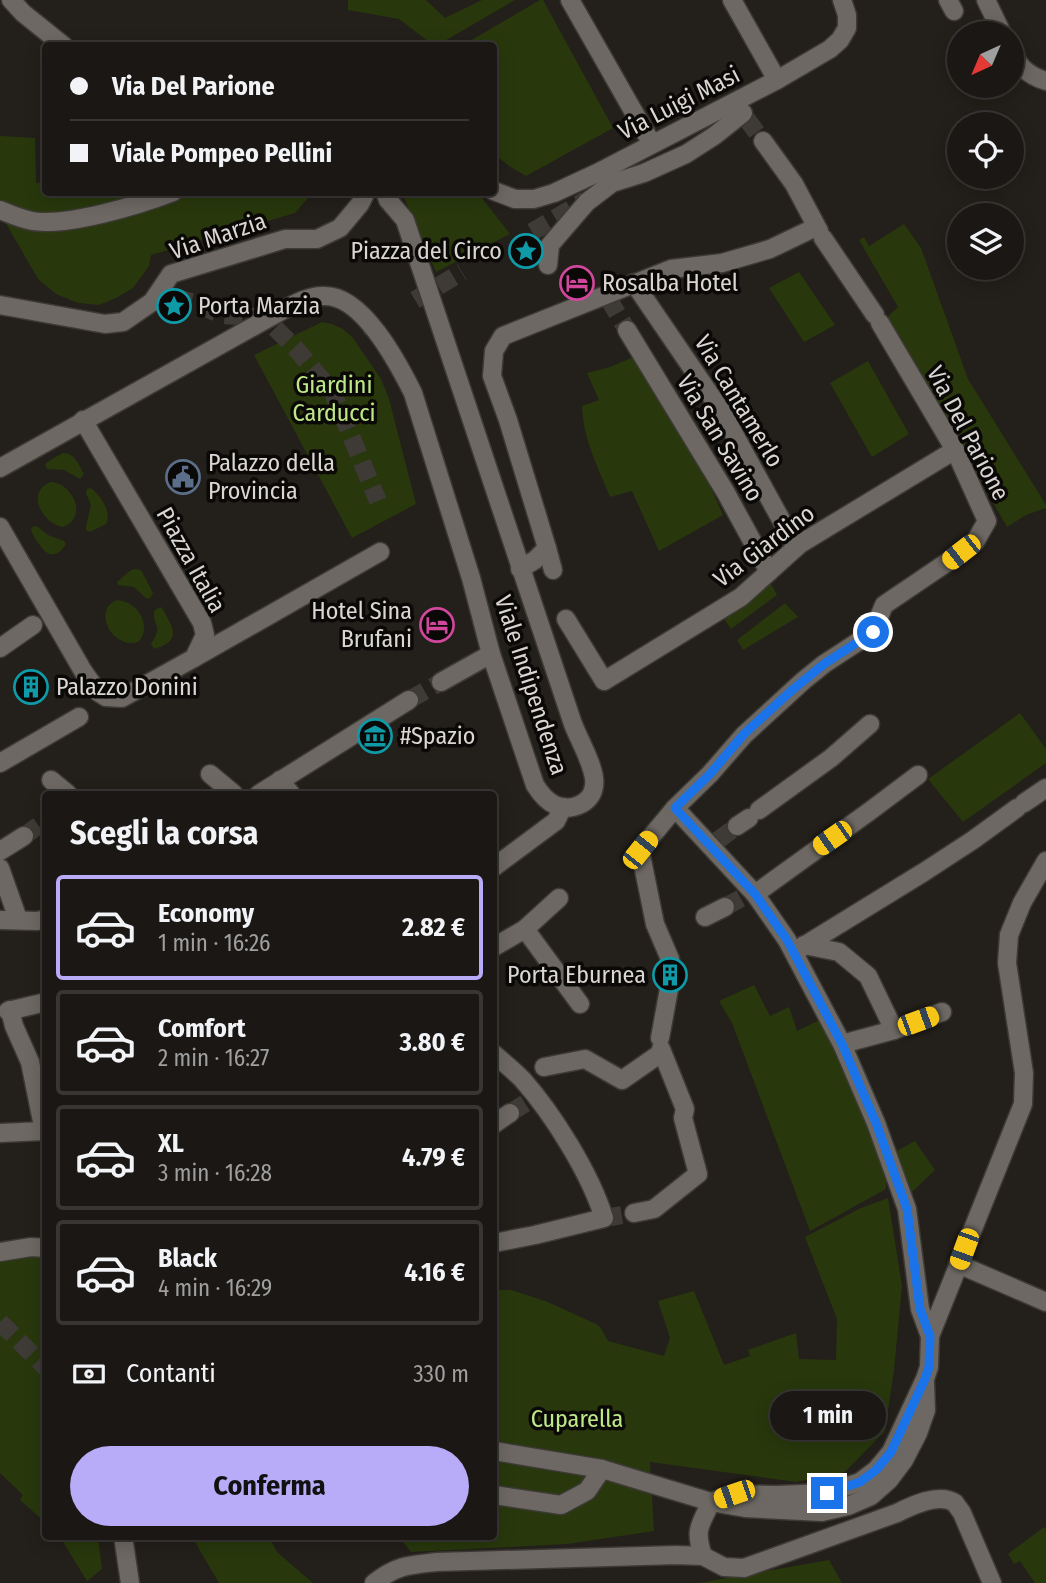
<!DOCTYPE html>
<html lang="it">
<meta charset="utf-8">
<style>
:root{--surface:#1a1714;--page:#272422;--text:#f1f3f6;--muted:#9f9fa0;--line:#383634;--accent:#b8abf7}
body{margin:0;font-family:"Fira Sans Condensed",sans-serif;background:var(--page);color:var(--text);height:100vh;display:flex;flex-direction:column;font-size:26px;white-space:nowrap}
*{box-sizing:border-box;margin:0}
p{font-size:23px;color:var(--muted)}
.icon{flex:none;width:38px;height:38px;fill:none;stroke:currentColor;stroke-width:2;stroke-linecap:round;stroke-linejoin:round}
.map{position:relative;flex:1;overflow:hidden}
.side{position:absolute;left:42px;top:791px;width:455px;height:749px;display:flex;flex-direction:column;background:var(--surface);border-radius:7px;box-shadow:0 4px 18px #0003,0 0 0 2px var(--line)}
.side>*{flex:none}
.guide{position:absolute;left:42px;top:42px;width:455px;height:154px;border-radius:7px;box-shadow:0 4px 18px #0003,0 0 0 2px var(--line);display:grid;align-content:center;height:154px;padding:0 28px;background:var(--surface)}
.needle{width:46px;rotate:224deg}
.tools{position:absolute;left:947px;top:21px;display:grid;gap:14px}
.tools a{display:grid;place-items:center;width:77px;height:77px;border-radius:50%;background:var(--surface);box-shadow:0 4px 18px #0003,0 0 0 2px var(--line);font-size:35px}
.end{position:absolute;width:32px;height:32px;margin:-16px;border:9px solid #1a73e8;background:#fff;box-shadow:0 0 0 4px #fff}
.from{border-radius:50%}
.bubble{position:absolute;height:49px;border-radius:24px;background:var(--surface);box-shadow:0 4px 18px #0003,0 0 0 2px var(--line);font-size:23px;font-weight:700;line-height:49px;text-align:center}
.car{position:absolute;width:21px;height:42px;margin:-21px -10px;border-radius:9px;box-shadow:0 0 5px 2px #0007;background:linear-gradient(#f5c518 24%,#345 0 40%,#f5c518 0 76%,#345 0 86%,#f5c518 0)}
.guide b{display:flex;align-items:center;gap:24px;height:66px;font-size:26px}
.guide b+b{border-top:2px solid var(--line)}
.guide i{width:18px;height:18px;background:var(--text)}
ul{padding:0;list-style:none}
li{display:flex;align-items:center;gap:21px;height:105px;margin:0 14px 10px;padding:0 14px;border:4px solid var(--line);border-radius:7px}
li div{flex:1}
li b{display:block;font-size:26px}
li em{font-style:normal;font-weight:700}
li.current{border-color:var(--accent)}
li>.icon{width:63px;height:63px;stroke-width:1.5}
h2{padding:0 28px;font-size:32px;line-height:84px}
.pay{display:flex;align-items:center;gap:18px;height:77px;padding:0 28px;font-size:26px}
.pay p{margin-inline-start:auto}
.primary-button{display:flex;gap:14px;margin-top:auto;padding:14px 28px}
.primary-button a{flex:1;height:80px;border-radius:42px;background:var(--accent);color:#111;font-size:28px;font-weight:700;line-height:80px;text-align:center}
.map>svg:first-child{display:block}
.green{fill:#28380c}
.lines{fill:none;stroke-linecap:round;stroke-linejoin:round}
.street-tunnel{stroke:#3e3a36;stroke-width:18;stroke-dasharray:18 9;stroke-linecap:butt}
.secondary-tunnel{stroke:#3e3a36;stroke-width:18;stroke-dasharray:18 9;stroke-linecap:butt}
.street-casing{stroke:#3d3a36;stroke-width:21}
.secondary-casing{stroke:#3d3a36;stroke-width:21}
.street{stroke:#6d6863;stroke-width:18}
.secondary{stroke:#6d6863;stroke-width:18}
.route{stroke:#1a73e8;stroke-width:9}
.labels{text-anchor:middle;dominant-baseline:central;stroke-width:7;stroke-linejoin:round;paint-order:stroke}
.street-label{font-size:24px;fill:#d9d6d3;stroke:#0b0907}
.poi-label{font-size:24px;fill:#d9d6d3;stroke:#0b0907;text-anchor:start}
.park-label{font-size:24px;fill:#bee786;stroke:#0b0907}
</style>
<div class="map">
<svg width="1046" height="1583" viewBox="0 0 1046 1583">
<rect width="100%" height="100%" fill="#231f1a"/>
<g class="green">
<polygon points="348,0 426,0 445,18 482,0 515,0 436,46 433,45 399,19 348,10"/>
<polygon points="540,0 543,0 613,128 526,176 512,168 494,154 494,46 463,45"/>
<polygon points="0,136 35,138 36,183 45,182 46,192 309,193 308,198 295,213 151,255 149,266 133,288 116,298 99,305 78,303 56,294 38,279 0,213"/>
<polygon points="402,193 478,193 510,234 436,272"/>
<polygon points="904,224 921,248 968,379 1046,505 1046,508 1026,515 1007,527 963,450 884,320 898,307 859,240 864,237 869,246"/>
<polygon points="799,272 835,325 804,342 769,288"/>
<polygon points="322,322 332,324 343,329 353,338 381,379 389,399 416,504 352,538 254,355"/>
<path d="M636 356 696 455 723 515 659 551 632 491 610 497C598 467 583 439 582 406L599 400 587 373 610 367Z"/>
<polygon points="868,361 909,434 872,457 830,383"/>
<path d="M63 453C75 453 79 465 84 474L80 479 64 470 47 469 45 465 47 462Z"/>
<path d="M51 482C72 483 89 517 63 527 42 524 25 491 51 482Z"/>
<path d="M91 488C101 496 112 512 106 524L90 532 86 530V526L91 505 86 493 87 489Z"/>
<path d="M35 526 38 527 48 535 64 541 66 544C57 558 48 558 39 544 35 538 32 535 31 528Z"/>
<polygon points="135,569 141,570 153,593 150,598 147,599 134,587 118,585 117,582 131,570"/>
<polygon points="770,582 777,595 731,629 724,619"/>
<path d="M117 600C138 601 153 627 138 642 113 650 91 610 117 600Z"/>
<polygon points="785,603 798,617 743,650 737,640"/>
<path d="M160 607 162 608C173 627 183 641 154 649L151 644C164 624 153 629 154 611Z"/>
<polygon points="1020,713 1046,749 1046,763 963,822 928,779"/>
<polygon points="754,985 770,1016 789,1007 797,1031 822,1019 872,1130 886,1176 886,1189 810,1231 732,1023 719,1001"/>
<polygon points="915,1141 935,1170 912,1192 907,1188 893,1153"/>
<polygon points="888,1198 902,1286 894,1370 885,1431 845,1472 796,1482 650,1462 654,1531 567,1544 411,1552 401,1539 402,1536 494,1536 494,1290 511,1290 548,1302 596,1324 600,1327 608,1341 664,1356 670,1338 658,1301 694,1291 724,1365 750,1356 748,1350 796,1333 799,1359 836,1360 837,1319 805,1237 861,1208"/>
<polygon points="35,1256 45,1256 45,1522 20,1500 23,1495 0,1473 0,1260"/>
<polygon points="1044,1527 1046,1529 1046,1583 1035,1583 1020,1561 1014,1564 1008,1554"/>
<polygon points="60,1537 98,1537 102,1569 87,1581"/>
<polygon points="192,1537 269,1537 277,1552 313,1583 219,1583"/>
<polygon points="829,1560 842,1583 699,1583"/>
</g>
<g class="lines">
<g class="street-tunnel">
<polyline points="746,118 763,141"/>
<polyline points="532,232 586,200"/>
<polyline points="174,297 198,304 221,315 256,317 272,325 297,350 333,393 378,501"/>
<polyline points="608,298 627,330"/>
<polyline points="415,300 462,272"/>
<polyline points="361,327 380,318"/>
<polyline points="409,700 441,682"/>
<polyline points="24,836 46,820"/>
<polyline points="717,841 737,826"/>
<polyline points="725,907 747,895"/>
<polyline points="510,1113 532,1099"/>
<polyline points="604,1218 634,1213"/>
</g>
<polyline class="secondary-tunnel" points="0,1322 46,1368"/>
<g class="street-casing">
<g id="street">
<polyline points="11,0 23,13 64,46"/>
<polyline points="570,0 652,144"/>
<polyline points="732,0 777,80"/>
<polyline points="948,0 954,11"/>
<polyline points="763,141 794,184 819,231"/>
<path d="M0 210C10 214 21 219 32 221 67 227 139 205 173 192"/>
<polyline points="823,238 875,315"/>
<polyline points="548,265 550,245 587,202 612,183 644,173 686,154 714,136 743,113"/>
<polyline points="634,283 722,412 796,547"/>
<polyline points="0,305 105,324 123,322 152,302 171,274 285,239 317,239 340,228 360,204 366,192"/>
<polyline points="627,330 726,493 769,572"/>
<polyline points="0,527 83,671 98,692 106,697 122,698 194,658 205,635 202,623 83,420"/>
<polyline points="547,548 553,570"/>
<polyline points="520,569 535,560 547,548 508,420 492,376 494,351 503,336 671,269 722,263 770,249 816,227"/>
<polyline points="566,619 604,681 741,597 800,544 955,450"/>
<polyline points="0,648 33,625"/>
<polyline points="194,658 380,552"/>
<polyline points="441,682 491,654"/>
<polyline points="0,763 79,717"/>
<polyline points="210,774 234,794"/>
<polyline points="51,780 68,794"/>
<polyline points="280,780 291,794"/>
<polyline points="259,794 409,700"/>
<polyline points="1024,803 1046,788"/>
<polyline points="675,808 710,774 744,735 803,681 824,664 873,632 884,605 946,563 975,542 987,521 955,450 880,323"/>
<polyline points="759,810 831,758 870,724"/>
<polyline points="737,826 749,818"/>
<polyline points="0,851 24,836"/>
<polyline points="494,867 556,821 563,807"/>
<polyline points="0,868 18,919"/>
<polyline points="755,894 870,811 918,775"/>
<polyline points="705,917 725,907"/>
<polyline points="0,920 37,921 46,919"/>
<polyline points="525,929 559,898"/>
<polyline points="804,945 839,952 868,976 894,1030"/>
<polyline points="494,947 525,929 580,1004"/>
<polyline points="794,952 924,872 973,840 1017,808"/>
<polyline points="671,969 670,959 655,924 640,850 675,808 755,894 787,940 842,1044 876,1123 907,1209 920,1309 930,1336"/>
<polyline points="8,1011 46,1002"/>
<polyline points="660,1038 671,978"/>
<polyline points="842,1044 894,1030 942,1012"/>
<path d="M494 1054C503 1062 513 1070 522 1079 553 1114 590 1173 604 1218L535 1235 494 1243"/>
<polyline points="544,1067 585,1059 622,1080 661,1053"/>
<polyline points="494,1124 510,1113"/>
<polyline points="0,1133 44,1131 30,1062 14,1026 10,1010"/>
<polyline points="634,1213 654,1209 698,1174 683,1118 685,1109 661,1049"/>
<polyline points="0,1252 31,1247 46,1248"/>
<polyline points="958,1264 1046,1302"/>
<polyline points="494,1495 561,1505 587,1491 602,1469"/>
<path d="M703 1556C694 1529 700 1526 711 1502"/>
<path d="M374 1583C397 1565 409 1565 437 1562L676 1555 703 1556 724 1567 744 1568 897 1513C911 1506 939 1492 955 1503 956 1505 961 1511 962 1513L992 1583"/>
</g>
</g>
<g class="secondary-casing">
<g id="secondary">
<polyline points="986,0 1002,33"/>
<path d="M1012 52C1019 68 1030 76 1046 81"/>
<polyline points="494,191 515,199 534,199 554,193 597,173 777,80 830,49 840,40 847,28 847,15 842,0"/>
<path d="M0 468 274 315C289 307 307 295 325 296 363 296 398 363 413 393L471 578 491 654 535 785C540 793 546 801 555 805 570 812 592 804 594 786 597 770 579 740 573 724L405 220 388 200 385 192"/>
<polyline points="494,1451 602,1469 711,1502 745,1508 822,1512 848,1506 871,1496 889,1480 904,1460 918,1433 926,1410 925,1383"/>
<polyline points="711,1502 734,1494 777,1495 826,1493 860,1482 876,1470 891,1452 925,1379 929,1367 930,1336 1023,1104 1024,1073 1007,963 1009,935 1022,903 1046,861"/>
<polyline points="123,1536 130,1583"/>
</g>
</g>
<use href="#street" class="street"/>
<use href="#secondary" class="secondary"/>
</g>
<g class="lines">
<polyline class="route" points="827,1493 860,1482 876,1470 891,1452 925,1379 929,1367 930,1336 920,1309 907,1209 876,1123 842,1044 787,940 755,894 675,808 710,774 744,734 791,691 824,664 873,632"/>
</g>
<defs>
<g id="sight-ring" transform="scale(1.75)"><circle r="9.5" fill="#0b0907" stroke="#0f9aa8" stroke-width="1.5"/><path d="M0-6L1.8-2.2L6-1.7L2.9 1.2L3.7 5.4L0 3.3L-3.7 5.4L-2.9 1.2L-6-1.7L-1.8-2.2Z" fill="#0f9aa8"/></g>
<g id="hotel-ring" transform="scale(1.75)"><circle r="9.5" fill="#0b0907" stroke="#d1479c" stroke-width="1.5"/><path d="M-6-4.5h1.5V1H6V5H4.5V3h-9V5H-6ZM-4 0a1.8 1.8 0 1 1 3.6 0ZM.5 0V-2.5h3Q6-2.5 6 0Z" fill="#d1479c"/></g>
<g id="civic-ring" transform="scale(1.75)"><circle r="9.5" fill="#0b0907" stroke="#5c6f8a" stroke-width="1.5"/><path d="M-.6-6.5H3V-4.5H.6V-3L4-1V1h2V6H-6V1h2V-1L-.6-3ZM-1.2 2.5V6h2.4V2.5Z" fill="#5c6f8a"/></g>
<g id="building-ring" transform="scale(1.75)"><circle r="9.5" fill="#0b0907" stroke="#0f9aa8" stroke-width="1.5"/><path d="M-4-6H4V6H1V3H-1V6H-4ZM-2.5-4.3h1.7v1.8h-1.7ZM.8-4.3h1.7v1.8H.8ZM-2.5-1h1.7V.8h-1.7ZM.8-1h1.7V.8H.8Z" fill="#0f9aa8"/></g>
<g id="museum-ring" transform="scale(1.75)"><circle r="9.5" fill="#0b0907" stroke="#0f9aa8" stroke-width="1.5"/><path d="M0-6L6-3V-2H-6V-3ZM-5-1h2V3h-2ZM-1-1h2V3h-2ZM3-1h2V3H3ZM-6 4H6V6H-6Z" fill="#0f9aa8"/></g>
</defs>
<g fill-rule="evenodd">
<use href="#sight-ring" x="526" y="251"/>
<use href="#hotel-ring" x="577" y="283"/>
<use href="#sight-ring" x="174" y="306"/>
<use href="#civic-ring" x="183" y="477"/>
<use href="#hotel-ring" x="437" y="625"/>
<use href="#building-ring" x="31" y="687"/>
<use href="#museum-ring" x="375" y="736"/>
<use href="#building-ring" x="670" y="975"/>
</g>
<g class="labels">
<g class="street-label">
<text transform="translate(679 103) rotate(-27)">Via Luigi Masi</text>
<text transform="translate(218 236) rotate(-19)">Via Marzia</text>
<text transform="translate(739 401) rotate(59)">Via Cantamerlo</text>
<text transform="translate(968 433) rotate(62)">Via Del Parione</text>
<text transform="translate(720 438) rotate(59)">Via San Savino</text>
<text transform="translate(764 546) rotate(-37)">Via Giardino</text>
<text transform="translate(191 560) rotate(61)">Piazza Italia</text>
<text transform="translate(531 685) rotate(72)">Viale Indipendenza</text>
</g>
<g class="poi-label">
<text x="502" y="251" text-anchor="end">Piazza del Circo</text>
<text x="602" y="283">Rosalba Hotel</text>
<text x="198" y="306">Porta Marzia</text>
<text x="208" y="463">Palazzo della<tspan x="208" dy="28">Provincia</tspan></text>
<text x="412" y="611" text-anchor="end">Hotel Sina<tspan x="412" dy="28">Brufani</tspan></text>
<text x="56" y="687">Palazzo Donini</text>
<text x="400" y="736">#Spazio</text>
<text x="646" y="975" text-anchor="end">Porta Eburnea</text>
</g>
<g class="park-label">
<text x="334" y="385">Giardini<tspan x="334" dy="28">Carducci</tspan></text>
<text x="577" y="1419">Cuparella</text>
</g>
</g>
</svg>
<div class="tools">
<a><svg class="needle" viewBox="-14 -14 28 28"><path d="M0-13l5 13h-10z" fill="#e53935"/><path d="M0 13l5-13h-10z" fill="#9f9fa0"/></svg></a>
<a><svg class="icon" aria-label="locate" viewBox="0 0 24 24"><circle cx="12" cy="12" r="6"/><path d="M12 2v4M12 18v4M2 12h4M18 12h4"/></svg></a>
<a><svg class="icon" aria-label="layers" viewBox="0 0 24 24"><path d="M12 4l9 5-9 5-9-5zM3 14l9 5 9-5"/></svg></a>
</div>
<i class="end from" style="left:873px;top:632px"></i>
<i class="end" style="left:827px;top:1493px"></i>
<div class="bubble" style="left:770px;top:1391px;width:116px">1 min</div>
<i class="car" style="left:961px;top:552px;rotate:232deg"></i>
<i class="car" style="left:832px;top:838px;rotate:235deg"></i>
<i class="car" style="left:640px;top:850px;rotate:39deg"></i>
<i class="car" style="left:918px;top:1021px;rotate:70deg"></i>
<i class="car" style="left:964px;top:1249px;rotate:200deg"></i>
<i class="car" style="left:734px;top:1494px;rotate:251deg"></i>
<div class="guide">
<b><i class="from"></i>Via Del Parione</b>
<b><i></i>Viale Pompeo Pellini</b>
</div>
<section class="side">
<h2>Scegli la corsa</h2>
<ul>
<li class="current"><svg class="icon" aria-label="car" viewBox="0 0 24 24"><path d="M5 17H2v-5l4-1 3-4h7l3 4 3 1v5h-3M9 17h6M6 11h13"/><circle cx="7" cy="17" r="2"/><circle cx="17" cy="17" r="2"/></svg><div><b>Economy</b><p>1 min · 16:26</p></div><em>2.82 €</em></li>
<li><svg class="icon" aria-label="car" viewBox="0 0 24 24"><path d="M5 17H2v-5l4-1 3-4h7l3 4 3 1v5h-3M9 17h6M6 11h13"/><circle cx="7" cy="17" r="2"/><circle cx="17" cy="17" r="2"/></svg><div><b>Comfort</b><p>2 min · 16:27</p></div><em>3.80 €</em></li>
<li><svg class="icon" aria-label="car" viewBox="0 0 24 24"><path d="M5 17H2v-5l4-1 3-4h7l3 4 3 1v5h-3M9 17h6M6 11h13"/><circle cx="7" cy="17" r="2"/><circle cx="17" cy="17" r="2"/></svg><div><b>XL</b><p>3 min · 16:28</p></div><em>4.79 €</em></li>
<li><svg class="icon" aria-label="car" viewBox="0 0 24 24"><path d="M5 17H2v-5l4-1 3-4h7l3 4 3 1v5h-3M9 17h6M6 11h13"/><circle cx="7" cy="17" r="2"/><circle cx="17" cy="17" r="2"/></svg><div><b>Black</b><p>4 min · 16:29</p></div><em>4.16 €</em></li>
</ul>
<div class="pay"><svg class="icon" aria-label="cash" viewBox="0 0 24 24"><path d="M3 7h18v10H3z"/><circle cx="12" cy="12" r="2"/></svg>Contanti<p>330 m</p></div>
<div class="primary-button"><a>Conferma</a></div>
</section>
</div>
